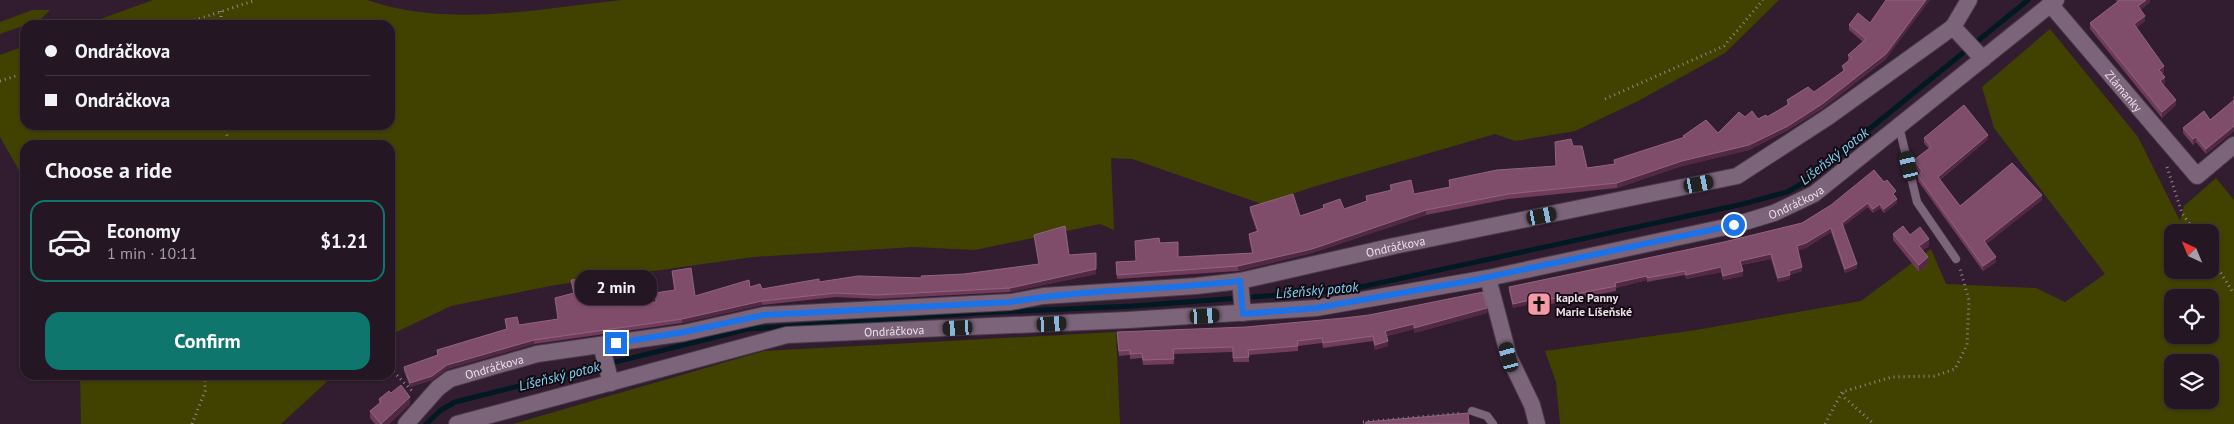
<!DOCTYPE html>
<meta charset="utf-8">
<style>
:root{--surface:#251623;--page:#2d1f2b;--text:#f1f3f6;--muted:#a39fa6;--line:#423541;--accent:#0f766e}
body{margin:0;font-family:"PT Sans",sans-serif;background:var(--page);color:var(--text);height:100vh;display:flex;flex-direction:column;font-size:19px;white-space:nowrap}
*{box-sizing:border-box;margin:0}
p{font-size:16px;color:var(--muted)}
.icon{flex:none;width:28px;height:28px;fill:none;stroke:currentColor;stroke-width:2;stroke-linecap:round;stroke-linejoin:round}
.map{position:relative;flex:1;overflow:hidden}
.side{position:absolute;left:20px;top:140px;width:375px;height:240px;display:flex;flex-direction:column;background:var(--surface);border-radius:15px;box-shadow:0 1px 4px #0004,0 0 0 1px var(--line)}
.side>*{flex:none}
.guide{position:absolute;left:20px;top:20px;width:375px;height:110px;border-radius:15px;box-shadow:0 1px 4px #0004,0 0 0 1px var(--line);display:grid;align-content:center;height:110px;padding:0 25px;background:var(--surface)}
.needle{width:32px;rotate:316deg}
.buttons{position:absolute;left:2164px;top:224px;display:grid;gap:10px}
.buttons a{display:grid;place-items:center;width:55px;height:55px;border-radius:10px;background:var(--surface);box-shadow:0 1px 4px #0004,0 0 0 1px var(--line);font-size:25px}
.end{position:absolute;width:22px;height:22px;margin:-11px;border:6px solid #1a73e8;background:#fff;box-shadow:0 0 0 2px #fff}
.from{border-radius:50%}
.bubble{position:absolute;height:35px;border-radius:15px;background:var(--surface);box-shadow:0 1px 4px #0004,0 0 0 1px var(--line);font-size:16px;font-weight:600;line-height:35px;text-align:center}
.car{position:absolute;width:15px;height:30px;margin:-15px -8px;border-radius:6px;box-shadow:0 0 4px 1px #0007;background:linear-gradient(#222 24%,#8ab4d8 0 40%,#222 0 76%,#8ab4d8 0 86%,#222 0)}
.guide b{display:flex;align-items:center;gap:18px;height:48px;font-size:19px}
.guide b+b{border-top:1px solid var(--line)}
.guide i{width:12px;height:12px;background:var(--text)}
ul{padding:0;list-style:none}
li{display:flex;align-items:center;gap:15px;height:82px;margin:0 10px 8px;padding:0 15px;border:2px solid transparent;border-radius:15px}
li div{flex:1}
li b{display:block;font-size:19px}
li em{font-style:normal;font-weight:600}
li.selected{border-color:var(--accent)}
li>.icon{width:45px;height:45px;stroke-width:1.5}
h2{padding:0 25px;font-size:22px;line-height:60px}
.cta{display:flex;gap:10px;margin-top:auto;padding:10px 25px}
.cta a{flex:1;height:58px;border-radius:15px;background:var(--accent);color:#fff;font-size:20px;font-weight:600;line-height:58px;text-align:center}
.map>svg:first-child{display:block}
.green{fill:#414200;fill-rule:evenodd}
.lines{fill:none;stroke-linecap:round;stroke-linejoin:round}
.stream{stroke:#001922;stroke-width:5}
.service-casing{stroke:#4b3a4a;stroke-width:9}
.minor-casing{stroke:#4b3a4a;stroke-width:18}
.path{stroke:#948392;stroke-width:3;stroke-dasharray:1 4;stroke-linecap:butt}
.service{stroke:#7c657a;stroke-width:8}
.minor{stroke:#7c657a;stroke-width:16}
.wall{fill:#713b5b}
.shaded-wall{fill:#522843}
.building{fill:#7f4d6a;stroke:#90647e}
.route{stroke:#1a73e8;stroke-width:6}
.labels{text-anchor:middle;dominant-baseline:central;stroke-width:4;stroke-linejoin:round;paint-order:stroke}
.street-label{font-size:12px;fill:#eddfeb;stroke:#130a12}
.poi-label{font-size:12px;font-weight:bold;fill:#eddfeb;stroke:#130a12;text-anchor:start}
.water-label{font-size:14px;font-style:italic;fill:#7ad7f6;stroke:#130a12}
</style>
<div class="map">
<svg width="2234" height="424" viewBox="0 0 2234 424">
<rect width="100%" height="100%" fill="#311d2f"/>
<g class="green">
<path d="M153 0H367C449 28 537 9 622 0H1779L1725 53 1638 101 1575 131 1515 141 1495 134 1316 186 1262 204 1132 159 1111 158 1114 230 1100 224 975 250 914 247 753 257 555 285 451 306 390 335V145H25L24 179 0 137V55L25 46V125H390V25H84Z"/>
<polygon points="32,10 50,10 40,20 0,34 0,22"/>
<path d="M2050 29 2138 137 2180 221 2184 206 2216 178 2234 200V424H1560L1556 382 1545 351 1696 330 1861 301 1931 249 1946 284 2036 288 2065 302 2105 274 1994 128 1982 87ZM2172 232H2210V270H2172ZM2172 298H2210V335H2172ZM2172 362H2210V400H2172Z"/>
<polygon points="1116,332 1120,424 513,424 764,351"/>
<polygon points="80,375 334,375 281,424 81,424"/>
</g>
<g class="lines">
<polyline class="stream" points="426,424 441,410 455,402 748,329 975,313 1133,306 1347,290 1743,204 1787,192 1803,183 2028,0"/>
<g class="service-casing">
<g id="service">
<polyline points="1899,126 1917,202 1956,259"/>
<polyline points="1472,411 1487,416 1493,424"/>
</g>
</g>
<g class="minor-casing">
<g id="minor">
<polyline points="1969,0 1953,27 1983,59"/>
<path id="s1" d="M2050 4 2197 176 2234 145"/>
<polyline points="1488,278 1509,357 1532,405 1537,424"/>
<polyline points="1240,281 1243,313"/>
<polyline points="601,345 611,383"/>
<path id="s2" d="M406 424 438 388 450 379 537 354 684 333 764 315 1011 302 1043 296 1196 286 1240 281 1394 246 1737 176 1828 117 1953 27"/>
<path id="s3" d="M457 424 787 335 1128 320 1316 308 1488 278 1735 225 1774 213 1814 194 2056 0"/>
</g>
</g>
<g class="path">
<polyline points="221,11 221,25"/>
<polyline points="180,25 256,0"/>
<polyline points="0,81 25,73"/>
<polyline points="1605,99 1724,46 1763,0"/>
<polyline points="224,125 230,145"/>
<polyline points="2167,167 2182,213 2195,232"/>
<polyline points="2210,256 2234,294"/>
<polyline points="390,368 414,393"/>
<polyline points="1843,393 1845,398 1874,424"/>
<polyline points="1363,422 1462,413"/>
<polyline points="192,424 205,391 205,375"/>
<polyline points="1825,424 1842,392 1892,377 1934,376 1955,369 1967,345 1969,300 1960,269"/>
</g>
<use href="#service" class="service"/>
<use href="#minor" class="minor"/>
</g>
<g class="wall">
<polygon points="2116,0 2150,0 2150,2 2140,10 2145,21 2136,28 2164,72 2162,74 2165,83 2163,84 2176,105 2162,118 2090,29 2090,23 2117,2"/>
<polygon points="1858,13 1886,59 1822,109 1788,130 1749,150 1682,166 1617,188 1508,199 1426,215 1312,253 1238,271 1117,279 1116,262 1136,261 1160,243 1178,257 1252,253 1249,239 1249,234 1257,232 1250,212 1250,207 1300,216 1323,208 1323,205 1344,209 1366,202 1366,196 1390,191 1390,185 1414,194 1449,188 1449,180 1556,166 1573,146 1587,168 1614,164 1614,160 1683,138 1683,136 1718,133 1745,117 1758,119 1767,117 1787,105 1787,100 1814,92 1843,71 1842,66 1849,61 1848,60 1848,55 1863,42 1849,30 1849,25"/>
<polygon points="2234,96 2234,131 2206,154 2196,142 2193,145 2183,133 2183,128 2210,120 2233,101 2233,97"/>
<polygon points="1924,138 1988,139 1940,180 1960,206 2042,200 1986,244 1996,262 1983,271 1918,181 1918,176 1920,174 1914,165 1914,160 1929,149 1924,143"/>
<polygon points="1896,195 1895,196 1897,203 1884,213 1880,208 1873,213 1868,207 1843,226 1857,268 1845,273 1831,232 1806,248 1798,250 1802,271 1789,275 1790,279 1778,282 1771,259 1741,265 1743,276 1723,280 1721,272 1686,279 1685,275 1647,282 1647,280 1616,288 1616,291 1536,307 1535,303 1513,308 1509,291 1509,287 1724,242 1802,223 1831,205"/>
<polygon points="1893,234 1910,235 1929,246 1923,250 1928,264 1919,272 1893,240"/>
<polygon points="1034,235 1069,255 1096,274 1010,292 877,299 836,297 762,305 682,323 534,344 447,369 432,380 410,387 404,371 404,367 437,355 437,350 506,329 505,319 519,325 558,319 555,298 573,293 571,280 602,293 617,306 656,302 655,293 674,290 672,271 695,296 750,287 762,289 819,282 922,278 964,274 1039,264"/>
<polygon points="1487,313 1414,333 1414,329 1387,336 1388,346 1375,350 1373,341 1323,348 1322,343 1298,346 1298,351 1249,355 1249,362 1233,362 1233,352 1173,354 1174,364 1143,365 1142,358 1130,359 1130,355 1119,356 1117,337 1246,327"/>
<polygon points="391,393 410,404 389,424 375,424 370,418 370,411 379,404 379,399"/>
</g>
<g class="shaded-wall">
<polygon points="1926,0 1930,0 1886,59 1822,109 1788,130 1749,150 1682,166 1617,188 1617,183 1822,104"/>
<polygon points="2146,0 2150,0 2150,2 2138,12 2138,6"/>
<polygon points="2145,16 2145,21 2134,30 2134,24"/>
<polygon points="2164,66 2164,72 2159,76 2159,70"/>
<polygon points="2165,77 2165,83 2160,87 2160,81"/>
<polygon points="2176,100 2176,105 2162,118 2162,112"/>
<polygon points="2234,126 2234,131 2206,154 2206,149"/>
<polygon points="1988,135 1988,139 1938,181 1938,177"/>
<polygon points="2196,137 2196,142 2193,145 2193,139"/>
<polygon points="2042,195 2042,200 1984,246 1984,241"/>
<polygon points="1897,199 1897,203 1884,213 1884,209"/>
<polygon points="1868,203 1868,207 1842,227 1842,223"/>
<polygon points="1880,204 1880,208 1873,213 1873,209"/>
<polygon points="1426,210 1426,215 1312,253 1238,271 1238,266"/>
<polygon points="1831,228 1831,232 1806,248 1797,251 1797,246"/>
<polygon points="1929,239 1929,246 1919,253 1919,246"/>
<polygon points="1096,253 1096,274 1010,292 1010,288"/>
<polygon points="1771,254 1771,259 1740,265 1740,261"/>
<polygon points="1928,257 1928,264 1919,272 1919,265"/>
<polygon points="1996,257 1996,262 1983,271 1983,266"/>
<polygon points="1857,264 1857,268 1845,273 1845,269"/>
<polygon points="1721,267 1721,272 1686,279 1686,275"/>
<polygon points="1802,267 1802,271 1789,275 1789,271"/>
<polygon points="1743,271 1743,276 1723,280 1723,276"/>
<polygon points="1790,275 1790,279 1778,282 1778,278"/>
<polygon points="1647,276 1647,280 1616,288 1615,283"/>
<polygon points="1535,299 1535,303 1513,308 1513,304"/>
<polygon points="762,301 762,305 682,323 682,319"/>
<polygon points="1487,308 1487,313 1414,333 1414,328"/>
<polygon points="1414,324 1414,329 1385,336 1385,331"/>
<polygon points="534,340 534,344 447,369 432,380 410,387 410,383 447,365"/>
<polygon points="1388,341 1388,346 1375,350 1375,345"/>
<polygon points="410,397 410,404 389,424 381,424"/>
</g>
<g class="building">
<polygon points="1886,0 1926,0 1886,54 1822,104 1788,126 1749,145 1682,161 1617,183 1508,194 1426,210 1312,249 1238,266 1117,275 1116,262 1136,261 1135,241 1159,238 1160,243 1178,242 1178,257 1253,253 1249,234 1258,231 1250,207 1293,194 1300,216 1324,208 1323,205 1340,199 1344,209 1367,201 1366,196 1392,190 1390,185 1411,180 1414,194 1450,187 1449,180 1497,170 1556,166 1555,142 1571,139 1573,146 1582,146 1587,168 1615,164 1614,160 1685,137 1683,136 1706,120 1718,133 1739,112 1745,117 1752,111 1758,119 1766,115 1767,117 1789,104 1787,100 1808,87 1814,92 1845,70 1842,66 1852,58 1848,55 1866,39 1849,25 1858,13 1870,23"/>
<polygon points="2120,0 2146,0 2138,6 2145,16 2134,24 2164,66 2159,70 2165,77 2160,81 2176,100 2162,112 2090,23"/>
<polygon points="2234,100 2234,126 2206,149 2196,137 2193,139 2183,128 2204,111 2210,120"/>
<polygon points="1964,105 1988,135 1938,177 1960,206 2012,163 2042,195 1984,241 1996,257 1983,266 1918,176 1922,171 1914,160 1931,147 1924,138"/>
<polygon points="1874,170 1884,182 1887,180 1896,191 1893,194 1897,199 1884,209 1880,204 1873,209 1868,203 1842,223 1857,264 1845,269 1831,228 1806,243 1797,246 1802,267 1789,271 1790,275 1778,278 1771,254 1740,261 1743,271 1723,276 1721,267 1686,275 1685,271 1647,278 1647,276 1615,283 1616,286 1536,302 1535,299 1513,304 1509,287 1724,242 1802,223 1831,205"/>
<polygon points="1065,226 1069,255 1096,253 1096,269 1010,288 877,295 836,293 762,301 682,319 534,340 447,365 432,376 410,383 404,367 438,355 437,350 507,329 505,319 517,317 519,325 558,319 555,298 574,293 571,280 599,277 602,293 614,291 617,306 656,302 655,293 675,290 672,271 691,268 695,296 749,280 750,287 760,284 762,289 819,279 819,282 858,276 922,278 921,276 964,274 1039,264 1034,235"/>
<polygon points="1903,226 1910,235 1920,227 1929,239 1919,246 1928,257 1919,265 1893,234"/>
<polygon points="1483,292 1487,308 1414,328 1414,324 1385,331 1388,341 1375,345 1373,336 1323,343 1322,338 1297,341 1298,346 1248,350 1249,357 1233,358 1233,347 1173,349 1174,359 1143,360 1142,353 1130,354 1130,350 1119,351 1117,332 1246,327 1344,318 1369,315"/>
<polygon points="401,385 410,397 381,424 370,411 381,402 379,399 389,391 391,393"/>
<polygon points="1468,413 1469,424 1365,424 1366,422"/>
</g>
<g class="lines">
<path class="route" d="M616 343 684 332 764 315 1011 302C1086 289 1164 290 1240 281L1243 314 1316 308 1469 281 1734 225"/>
</g>
<defs>
<g id="church-square" transform="scale(1.25)"><rect x="-9" y="-9" width="18" height="18" rx="4" fill="#f49aa6" stroke="#130a12"/><path d="M-1.2-6h2.4v3.5h3.3v2.4h-3.3V6h-2.4V-.1h-3.3v-2.4h3.3Z" fill="#111"/></g>
</defs>
<g fill-rule="evenodd">
<use href="#church-square" x="1539" y="304"/>
</g>
<g class="labels">
<g class="street-label">
<text stroke="none"><textPath href="#s1" startOffset="114">Zlámanky</textPath></text>
<text stroke="none"><textPath href="#s3" startOffset="1364">Ondráčkova</textPath></text>
<text stroke="none"><textPath href="#s2" startOffset="1021">Ondráčkova</textPath></text>
<text stroke="none"><textPath href="#s3" startOffset="449">Ondráčkova</textPath></text>
<text stroke="none"><textPath href="#s2" startOffset="109">Ondráčkova</textPath></text>
</g>
<g class="poi-label">
<text x="1556" y="297">kaple Panny<tspan x="1556" dy="14">Marie Líšeňské</tspan></text>
</g>
<g class="water-label">
<text transform="translate(1834 156) rotate(-38)">Líšeňský potok</text>
<text transform="translate(1317 290) rotate(-5)">Líšeňský potok</text>
<text transform="translate(559 376) rotate(-14)">Líšeňský potok</text>
</g>
</g>
</svg>
<div class="buttons">
<a><svg class="needle" viewBox="-14 -14 28 28"><path d="M0-13l5 13h-10z" fill="#e53935"/><path d="M0 13l5-13h-10z" fill="#a39fa6"/></svg></a>
<a><svg class="icon" aria-label="locate" viewBox="0 0 24 24"><circle cx="12" cy="12" r="6"/><path d="M12 2v4M12 18v4M2 12h4M18 12h4"/></svg></a>
<a><svg class="icon" aria-label="layers" viewBox="0 0 24 24"><path d="M12 4l9 5-9 5-9-5zM3 14l9 5 9-5"/></svg></a>
</div>
<i class="end from" style="left:1734px;top:225px"></i>
<i class="end" style="left:616px;top:343px"></i>
<div class="bubble" style="left:575px;top:270px;width:82px">2 min</div>
<i class="car" style="left:1909px;top:166px;rotate:347deg"></i>
<i class="car" style="left:1699px;top:184px;rotate:79deg"></i>
<i class="car" style="left:1542px;top:216px;rotate:79deg"></i>
<i class="car" style="left:1205px;top:316px;rotate:87deg"></i>
<i class="car" style="left:1052px;top:324px;rotate:87deg"></i>
<i class="car" style="left:958px;top:328px;rotate:267deg"></i>
<i class="car" style="left:1509px;top:357px;rotate:345deg"></i>
<div class="guide">
<b><i class="from"></i>Ondráčkova</b>
<b><i></i>Ondráčkova</b>
</div>
<section class="side">
<h2>Choose a ride</h2>
<ul>
<li class="selected"><svg class="icon" aria-label="car" viewBox="0 0 24 24"><path d="M5 17H2v-5l4-1 3-4h7l3 4 3 1v5h-3M9 17h6M6 11h13"/><circle cx="7" cy="17" r="2"/><circle cx="17" cy="17" r="2"/></svg><div><b>Economy</b><p>1 min · 10:11</p></div><em>$1.21</em></li>
</ul>
<div class="cta"><a>Confirm</a></div>
</section>
</div>
